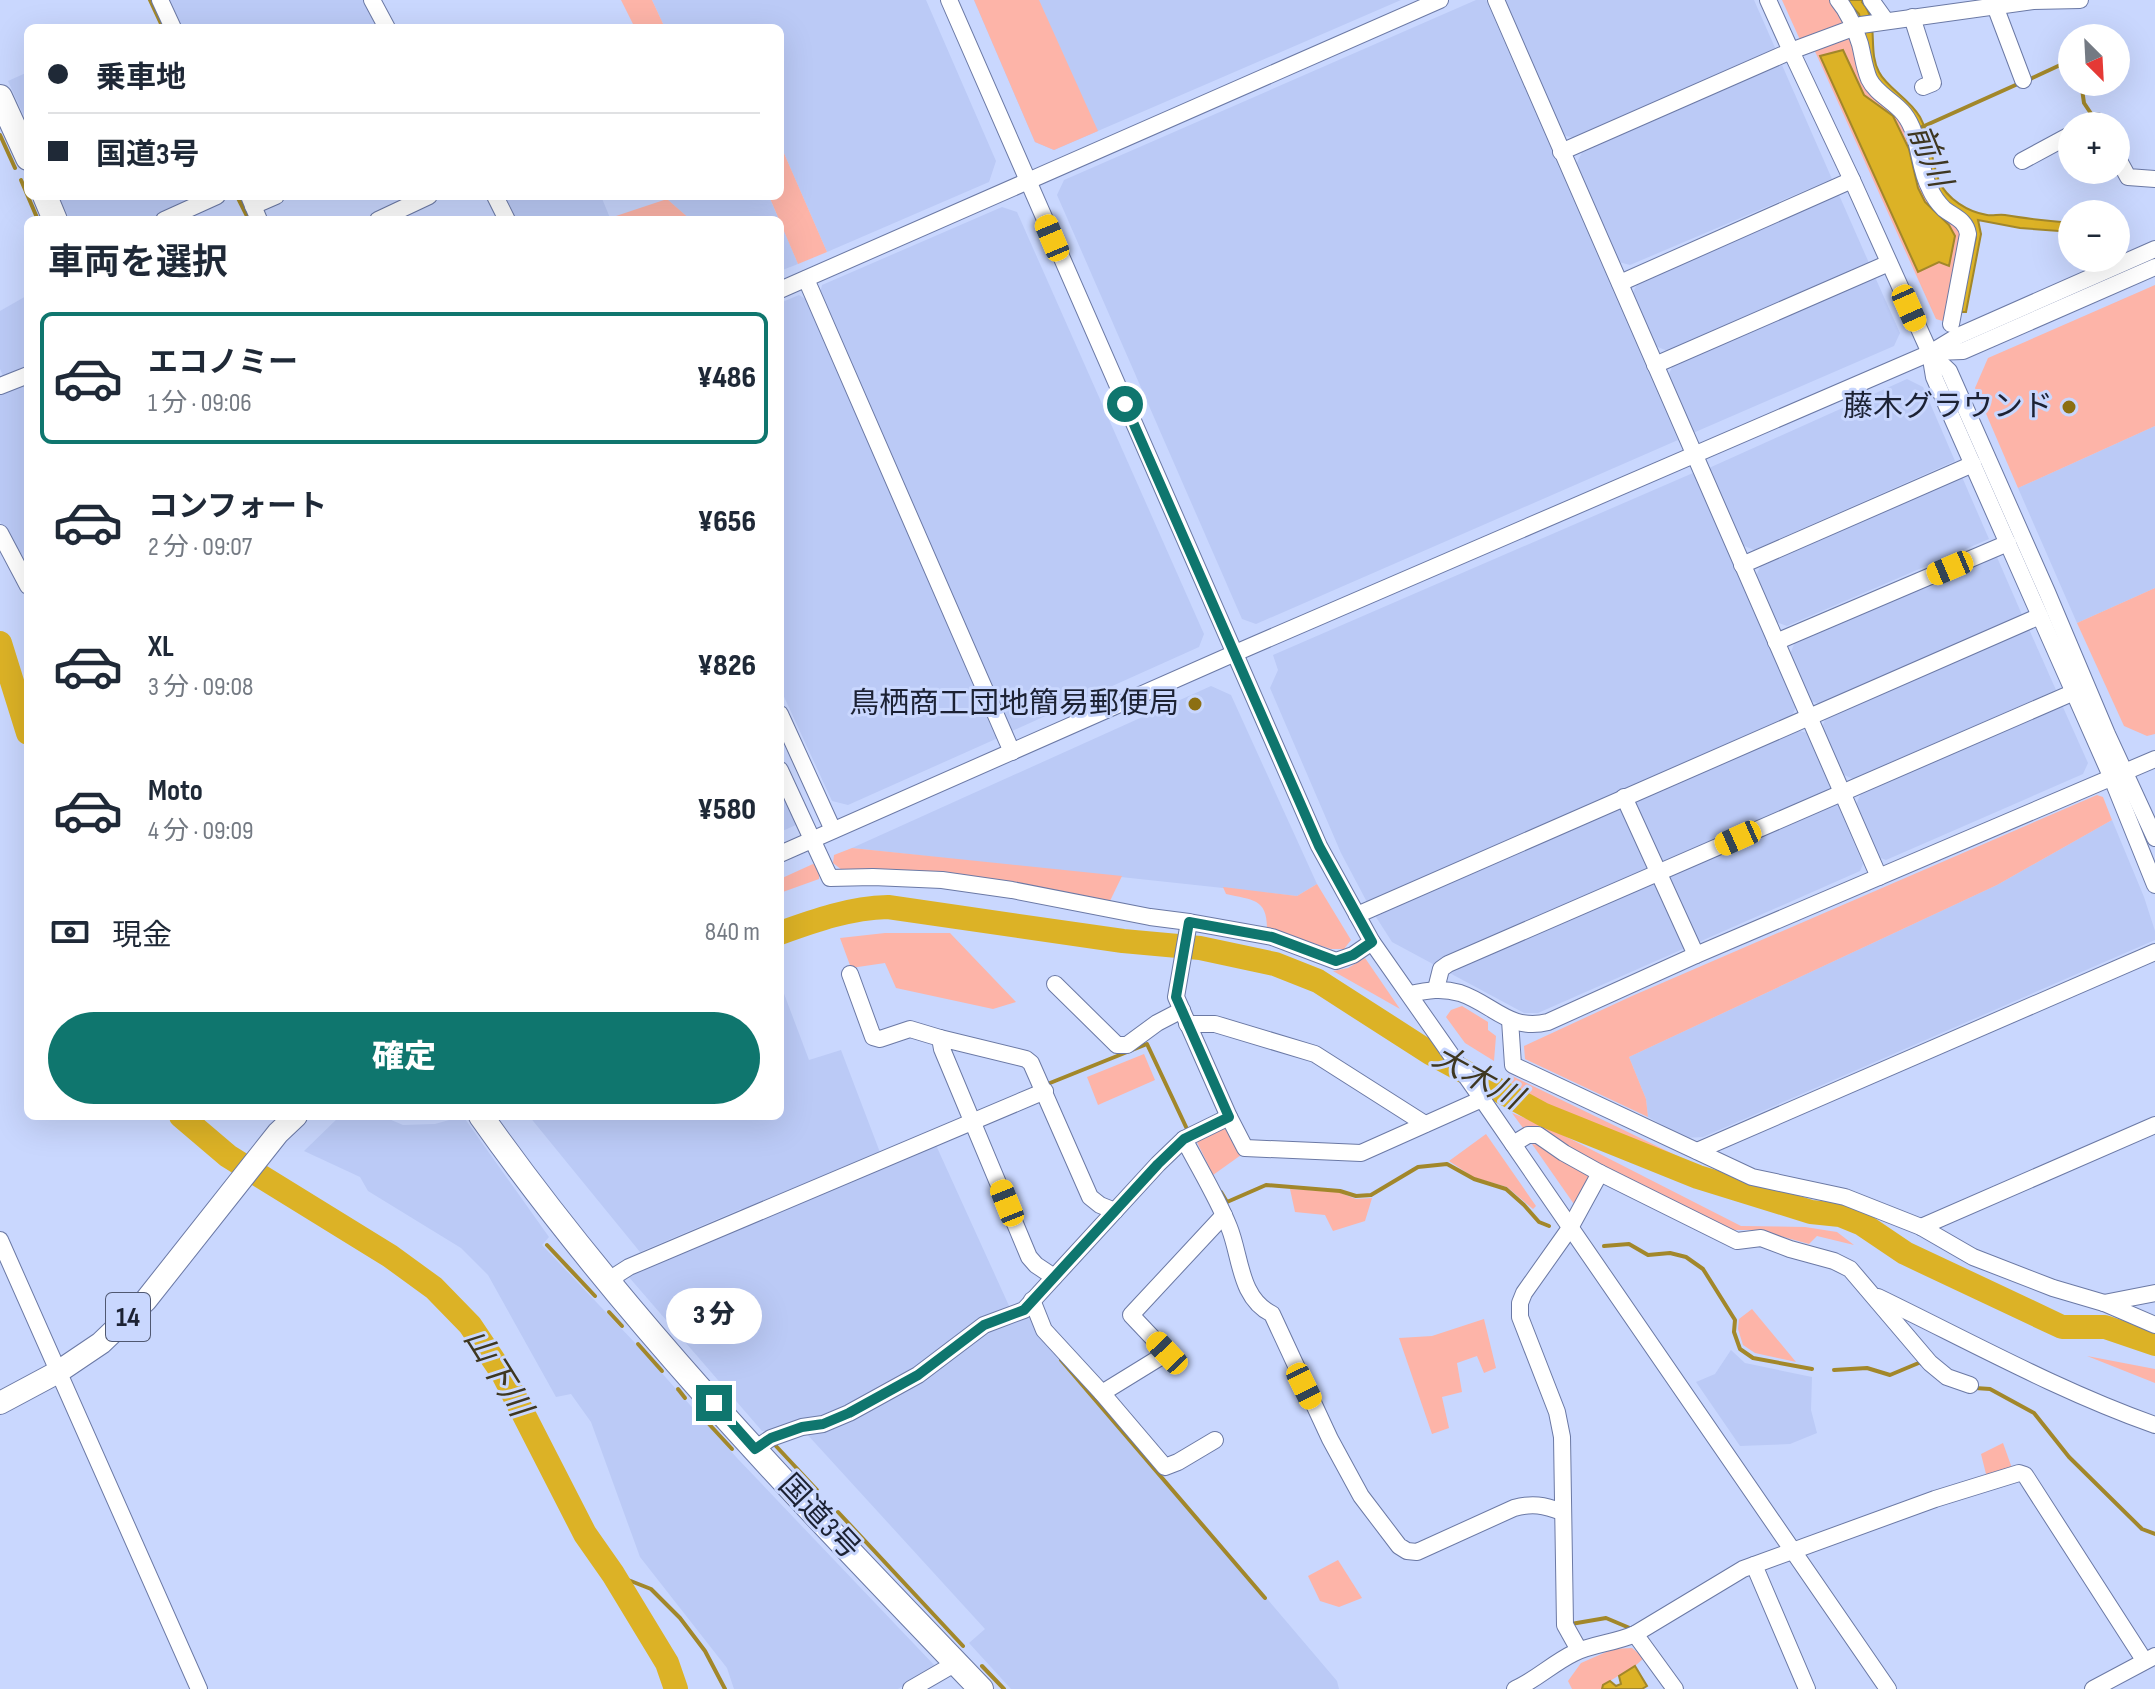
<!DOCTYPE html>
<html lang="ja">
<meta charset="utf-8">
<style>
:root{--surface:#fff;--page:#f2f2f3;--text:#1f2937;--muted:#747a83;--line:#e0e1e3;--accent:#0f766e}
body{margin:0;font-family:"Sofia Sans Condensed","Noto Sans JP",sans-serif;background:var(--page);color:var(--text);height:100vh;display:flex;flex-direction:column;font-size:30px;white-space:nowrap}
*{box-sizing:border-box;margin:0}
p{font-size:26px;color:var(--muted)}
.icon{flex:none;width:44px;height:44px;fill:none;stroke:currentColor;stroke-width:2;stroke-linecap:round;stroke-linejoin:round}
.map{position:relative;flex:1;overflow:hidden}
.side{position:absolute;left:24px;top:216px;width:760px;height:904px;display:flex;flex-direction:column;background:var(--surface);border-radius:12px;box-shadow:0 8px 32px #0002}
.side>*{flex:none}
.top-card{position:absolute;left:24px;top:24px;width:760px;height:176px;border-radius:12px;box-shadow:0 8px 32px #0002;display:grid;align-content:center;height:176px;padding:0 24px;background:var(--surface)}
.needle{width:52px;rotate:156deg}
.fabs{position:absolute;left:2058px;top:24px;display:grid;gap:16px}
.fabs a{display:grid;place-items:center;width:72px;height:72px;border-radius:50%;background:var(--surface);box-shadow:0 8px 32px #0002;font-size:40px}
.end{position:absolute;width:36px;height:36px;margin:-18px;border:10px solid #0f766e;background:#fff;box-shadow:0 0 0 4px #fff}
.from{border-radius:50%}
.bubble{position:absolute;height:56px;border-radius:28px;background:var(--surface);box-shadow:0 8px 32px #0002;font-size:26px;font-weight:800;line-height:56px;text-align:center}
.car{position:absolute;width:24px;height:48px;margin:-24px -12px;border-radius:10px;box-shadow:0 0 6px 2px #0007;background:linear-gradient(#f5c518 24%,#345 0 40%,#f5c518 0 76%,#345 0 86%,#f5c518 0)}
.top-card b{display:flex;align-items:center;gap:28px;height:76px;font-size:30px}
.top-card b+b{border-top:2px solid var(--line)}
.top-card i{width:20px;height:20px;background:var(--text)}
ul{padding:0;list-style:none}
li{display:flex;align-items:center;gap:24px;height:132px;margin:0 16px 12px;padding:0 8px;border:4px solid transparent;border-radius:12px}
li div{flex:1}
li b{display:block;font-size:30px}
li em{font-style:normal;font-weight:800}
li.on{border-color:var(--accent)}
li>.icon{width:72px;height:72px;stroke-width:1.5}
h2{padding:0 24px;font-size:36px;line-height:96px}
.pay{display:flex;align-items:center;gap:20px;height:88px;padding:0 24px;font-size:30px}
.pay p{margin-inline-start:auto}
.primary-button{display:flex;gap:16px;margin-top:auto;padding:16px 24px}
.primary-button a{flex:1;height:92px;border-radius:48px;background:var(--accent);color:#fff;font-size:32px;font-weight:800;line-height:92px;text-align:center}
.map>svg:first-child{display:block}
.built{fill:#bbcaf6}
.green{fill:#fdb4a8}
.water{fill:#dcb226;stroke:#a2872a;stroke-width:2}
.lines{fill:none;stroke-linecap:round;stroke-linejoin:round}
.stream{stroke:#a2872a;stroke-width:4}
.river{stroke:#dcb226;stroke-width:24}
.minor-casing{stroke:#6b79a5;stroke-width:18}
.major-casing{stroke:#6b79a5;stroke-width:24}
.highway-casing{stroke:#6b79a5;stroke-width:26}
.minor{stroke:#fff;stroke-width:16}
.major{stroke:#fff;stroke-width:22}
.highway{stroke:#fff;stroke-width:24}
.route{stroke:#0f766e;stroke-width:10}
.poi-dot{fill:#8c6f12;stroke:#c9d7fe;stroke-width:3}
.labels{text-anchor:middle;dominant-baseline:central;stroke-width:6;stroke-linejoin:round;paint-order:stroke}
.shield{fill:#c9d7fe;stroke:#505871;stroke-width:2}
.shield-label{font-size:28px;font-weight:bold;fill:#1c2234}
.poi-label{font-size:30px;fill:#1c2234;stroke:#c9d7fe;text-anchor:end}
.street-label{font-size:30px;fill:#1c2234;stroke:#c9d7fe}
.water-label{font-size:32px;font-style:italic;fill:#3e3721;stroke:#c9d7fe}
</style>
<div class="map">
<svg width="2155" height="1689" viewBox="0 0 2155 1689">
<rect width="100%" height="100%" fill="#c9d7fe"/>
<g class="built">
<polygon points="167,0 365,0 380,28 179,28"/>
<polygon points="652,0 926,0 996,161 989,182 827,252 780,144 780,28 665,28"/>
<polygon points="974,0 1401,0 1054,150 1035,142"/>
<polygon points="1476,0 1486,0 1678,440 1256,624 1242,619 1057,195 1064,180"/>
<polygon points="1504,0 1754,0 1776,50 1574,138 1563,135"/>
<polygon points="1782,65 1832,179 1630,265 1619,262 1576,165 1582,152"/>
<polygon points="28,72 28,125 8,81"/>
<polygon points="1839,195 1869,263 1668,351 1655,346 1632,294 1639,281"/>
<polygon points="59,196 205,196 153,220 70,220"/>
<polygon points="505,196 601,196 610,218 605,220 517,220"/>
<polygon points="688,196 769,196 779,220 691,220 667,199"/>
<polygon points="1002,207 1017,212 1204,634 1199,647 1012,731 820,293 822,285"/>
<polygon points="780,221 798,264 780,271"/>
<polygon points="1875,277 1900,333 1894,346 1693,433 1668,376 1673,365"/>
<polygon points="28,295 28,367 3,376 0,369 0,311"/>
<polygon points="799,295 807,300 998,738 848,805 832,801 780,688 780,303"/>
<polygon points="1907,379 1923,387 1955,461 1754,550 1742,545 1709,468"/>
<polygon points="28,381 28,577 0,521 0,394"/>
<polygon points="2155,426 2155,588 2077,623 2018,488"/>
<polygon points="1693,473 1796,707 1791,718 1368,904 1341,853 1270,688 1278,670 1273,655"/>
<polygon points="1962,477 1989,539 1787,626 1776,622 1756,576 1761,565"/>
<polygon points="1996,555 2023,617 1823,705 1810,701 1790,654 1795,642"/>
<polygon points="2028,627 2056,690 1853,779 1842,774 1822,727 1827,715"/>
<polygon points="1211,686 1231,695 1317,884 1297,896 852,848"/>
<polygon points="2062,705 2088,763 2083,774 1886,860 1878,857 1856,805 1861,793"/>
<polygon points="1794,729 1807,733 1863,864 1860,871 1538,1013 1524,1013 1392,942 1376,917 1378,912"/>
<polygon points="780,791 796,825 780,832"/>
<polygon points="2112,820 2144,897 2155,931 2155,940 1703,1137 1685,1138 1648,1117 1646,1099 1629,1057 1997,885"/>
<polygon points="780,983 809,1060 841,1050 881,1155 745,1214 741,1209 640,1252 529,1116 780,1116"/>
<polygon points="340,1116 382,1116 403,1125 435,1124 463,1116 549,1237 542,1245 637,1345 737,1458 936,1667 898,1689 734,1689 727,1668 640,1557 591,1422 571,1394 556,1397 488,1275 461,1248 368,1191 360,1177 304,1151"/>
<polygon points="935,1143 1010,1308 1028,1311 1040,1332 1337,1681 1339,1689 1011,1689 969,1643 985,1629 805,1432 762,1431 628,1276"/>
<polygon points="1731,1350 1745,1363 1812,1377 1811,1410 1817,1433 1790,1444 1740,1446 1696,1382 1715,1374"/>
</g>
<g class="green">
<polygon points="621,0 652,0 665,28 635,28"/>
<polygon points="974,0 1039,0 1098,131 1054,150 1035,142"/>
<polygon points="1782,0 1832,0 1844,23 1801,42"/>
<polygon points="1849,32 1898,113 1963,229 1946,322 1936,319 1813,47"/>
<polygon points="780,144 827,252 798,264 769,196 780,196"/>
<polygon points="667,199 691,220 605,220 610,218"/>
<polygon points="2155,285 2155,426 2018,488 1975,388 1988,358"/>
<polygon points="2155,588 2155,734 2147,736 2124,726 2077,623"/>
<polygon points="2097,795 2103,797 2112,820 1997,885 1629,1057 1646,1099 1648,1117 1525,1059 1524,1046 1632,996"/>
<polygon points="852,848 1122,876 1110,901 842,870 833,863 834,855"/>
<polygon points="813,864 819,867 819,879 780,893 780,879"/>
<path d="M1317 884 1351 940 1344 949H1331L1267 928C1267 898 1252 900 1226 894L1223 887 1297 896Z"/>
<polygon points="885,933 950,933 1016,1002 993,1009 896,988 885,963 851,968 840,938"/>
<polygon points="1365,958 1400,1009 1333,971 1348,968"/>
<polygon points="1462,1006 1488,1022 1488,1030 1496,1036 1494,1061 1465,1043 1446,1017 1451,1010"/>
<polygon points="1144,1054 1155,1080 1098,1105 1087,1077"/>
<polygon points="1508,1074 1696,1165 1542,1102 1507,1080"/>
<polygon points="1512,1113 1543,1125 1741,1226 1805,1227 1837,1232 1854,1245 1817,1236 1809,1244 1758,1230 1725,1230 1569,1150 1538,1129 1523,1128"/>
<polygon points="1223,1126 1228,1130 1241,1155 1213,1175 1196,1140"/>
<polygon points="1486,1134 1536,1206 1533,1209 1507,1187 1473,1177 1449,1161"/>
<polygon points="1532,1144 1541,1145 1593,1174 1576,1207"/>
<polygon points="1290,1189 1338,1192 1356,1199 1372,1198 1365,1221 1333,1231 1325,1215 1295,1212"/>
<polygon points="1752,1309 1796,1362 1755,1353 1743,1345 1738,1329 1739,1319"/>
<polygon points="1484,1319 1496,1368 1484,1373 1477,1356 1457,1363 1462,1392 1442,1397 1449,1428 1432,1434 1399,1338 1432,1336"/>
<polygon points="2087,1356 2155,1369 2155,1383"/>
<polygon points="2003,1443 2013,1471 1987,1478 1981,1454"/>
<polygon points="1338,1560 1362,1598 1339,1607 1320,1601 1308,1576"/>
<polygon points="1632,1648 1644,1658 1635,1666 1603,1685 1602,1689 1572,1689 1568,1681 1581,1663 1613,1649"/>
</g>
<g class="water">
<path d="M1846 0H1864L1862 2C1880 22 1867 50 1879 72 1887 88 1909 98 1920 117 1931 137 1931 160 1939 181 1947 199 1968 212 1987 215 1993 216 1999 214 2005 215 2028 219 2049 221 2072 223V232L2020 228 1978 220 1981 234 1966 312H1960L1976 237 1937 195 1921 141 1875 82 1859 14Z"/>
<polygon points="1843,50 1864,95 1893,116 1909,149 1918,188 1925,202 1949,225 1955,236 1949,266 1939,262 1918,272 1820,56"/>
<polygon points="1635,1666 1647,1686 1642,1689 1602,1689 1603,1685 1610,1681 1616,1686 1621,1684 1619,1676"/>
</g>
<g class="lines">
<g class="stream">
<polyline points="150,0 163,28"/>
<polyline points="2028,80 2071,60 2072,62"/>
<polyline points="2081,82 2084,103 2092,115"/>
<polyline points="1922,127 2020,83"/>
<polyline points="0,135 15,168"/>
<polyline points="21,180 38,220"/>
<polyline points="237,196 249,220"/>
<polyline points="1050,1083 1147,1044 1187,1129"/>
<polyline points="1221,1192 1227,1202 1266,1185 1340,1191 1356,1196 1371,1195 1418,1167 1447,1164 1474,1179 1506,1189 1524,1205 1539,1222 1549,1226"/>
<polyline points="547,1245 595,1296"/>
<polyline points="1604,1246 1629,1244 1648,1255 1670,1253 1686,1257 1703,1269 1735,1320 1734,1332 1740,1349 1753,1358 1812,1369"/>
<polyline points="609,1312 622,1326"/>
<polyline points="638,1344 662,1371"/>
<polyline points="1061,1360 1265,1598"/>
<polyline points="1834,1370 1867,1368 1890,1375 1921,1362 1922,1364"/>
<polyline points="1975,1388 1990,1389 2034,1413 2069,1457 2142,1529 2155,1534"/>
<polyline points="678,1389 685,1398"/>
<polyline points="696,1410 732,1449"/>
<polyline points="775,1445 817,1490"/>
<polyline points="838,1512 963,1646"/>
<polyline points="613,1574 651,1589 680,1618 705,1651 725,1689"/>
<polyline points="1571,1624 1606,1618 1632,1629"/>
<polyline points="982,1666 1004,1689"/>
</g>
<g class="river">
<polyline points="0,643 28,733"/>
<path d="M780 933C816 920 850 908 888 907L1123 941 1200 948 1275 964 1318 981 1430 1053 1544 1115 1698 1177 1811 1212 1840 1215 1862 1224 1905 1253 2062 1327H2105L2155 1344"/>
<polyline points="181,1116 228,1156 390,1256 434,1288 470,1325 503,1374 585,1534 613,1574 667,1663 676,1689"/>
</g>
<g class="minor-casing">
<g id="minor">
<polyline points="160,0 173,28"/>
<polyline points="372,0 387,28"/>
<polyline points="949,0 1319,846 1372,942 1482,1099 1888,1689"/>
<polyline points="1496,0 1879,877"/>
<path d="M1838 0C1848 12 1855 28 1860 44 1863 56 1864 67 1869 79 1876 94 1894 101 1904 114 1921 136 1917 165 1930 189 1933 196 1938 203 1944 209 1954 217 1966 220 1968 234L1951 324"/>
<polyline points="1871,0 1886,21"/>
<polyline points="2080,0 2033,1 1861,25 1791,51 1852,180 1930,353 1934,377 2111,776 2155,885"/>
<polyline points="1995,6 2023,80"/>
<polyline points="1912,17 1933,83 1923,87"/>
<polyline points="2087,126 2097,121 2100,126"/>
<polyline points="1561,152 1791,51 1768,0"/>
<polyline points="2116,155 2128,177 2155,179"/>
<polyline points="2022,161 2072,134"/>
<polyline points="249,196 259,220"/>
<polyline points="495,196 507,220"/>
<polyline points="253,206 276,196"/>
<polyline points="164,220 217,196"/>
<polyline points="378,220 429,196"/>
<polyline points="806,279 1012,752"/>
<polyline points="1620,283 1852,180"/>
<polyline points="780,290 1440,0"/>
<polyline points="1935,352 1963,351 2155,267"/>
<polyline points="1930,353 1949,371 2047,592 2107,734 2155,838"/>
<polyline points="1655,365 1889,263"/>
<polyline points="0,386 28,375"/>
<polyline points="0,533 28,586"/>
<polyline points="1742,565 1973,464"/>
<polyline points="1776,642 2008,543"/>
<polyline points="780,714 833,830"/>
<polyline points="780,770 830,878 873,877 942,880 1012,890 1150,917 1189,922 1272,937 1336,961 1353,955 1372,942"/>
<polyline points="1624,797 1696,955"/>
<polyline points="780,854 1233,654 1930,353 1958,336 2155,249"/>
<polyline points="1357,915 2040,616"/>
<polyline points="1189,922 1176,997 1229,1117 1245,1148 1361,1153 1482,1099"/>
<polyline points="850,974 873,1037 880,1039 910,1029 940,1038"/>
<polyline points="1055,984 1117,1045 1127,1045 1157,1023 1182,1010"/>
<polyline points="1436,989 1441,969 1448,964 2072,693"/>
<path d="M1410 994C1428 990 1442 988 1460 993 1493 1004 1510 1032 1548 1022L1696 955 2155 759"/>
<polyline points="1510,1020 1513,1065 1752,1177 1845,1197 1921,1227 1973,1257 2053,1288 2104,1303 2155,1325"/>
<polyline points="1187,1024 1215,1024 1315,1054 1425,1124"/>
<path d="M1184 1139C1199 1168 1217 1197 1229 1227 1241 1256 1239 1298 1272 1314L1330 1439 1361 1496 1399 1546 1407 1551 1417 1552 1514 1508C1532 1503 1544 1505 1562 1512"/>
<polyline points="1513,1144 1528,1135 1538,1135 1564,1153 1600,1173 1570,1228 1524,1293 1520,1303 1520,1317 1557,1412 1562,1437 1565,1625 1579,1650"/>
<polyline points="1697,1151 2155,952"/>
<polyline points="1600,1173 1737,1241 1761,1238 1790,1249 1834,1261 1850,1269 1930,1363 1947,1377 1970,1385"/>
<polyline points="1921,1227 2155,1125"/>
<polyline points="0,1240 199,1689"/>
<polyline points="1054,1277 1036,1265 1029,1257 942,1049 940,1038 1026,1059 1031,1063 1090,1197 1100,1205 1115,1211"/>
<polyline points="610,1286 618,1274 629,1267 1045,1091"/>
<path d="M1878 1297C1969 1341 2059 1391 2155 1425"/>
<polyline points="1032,1300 1044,1330 1102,1393 1165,1467 1178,1462 1215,1440"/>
<polyline points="2104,1303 2155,1293"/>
<polyline points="1102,1393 1167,1353 1131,1315 1224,1215"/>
<polyline points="755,1449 771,1438 802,1427 823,1424 849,1413 918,1375 984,1325 1024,1310 1158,1164 1184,1139 1229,1117"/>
<polyline points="1754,1565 1807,1689"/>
<polyline points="1635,1634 1675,1689"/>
<polyline points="911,1689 956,1663"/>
<path d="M1515 1689C1536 1680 1553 1663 1574 1653 1592 1644 1615 1643 1635 1634L1743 1569 1935 1499 2019 1473 2025 1475 2144 1660"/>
<polyline points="2093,1689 2155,1656"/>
</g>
</g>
<g class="major-casing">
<polyline id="major" points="0,1403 58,1372 101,1343 146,1300 278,1133 296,1116"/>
</g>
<g class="highway-casing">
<g id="highway">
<polyline points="0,97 28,158"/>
<polyline points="45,196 55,220"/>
<path d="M481 1116C628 1324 806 1506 981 1689"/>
</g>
</g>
<use href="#minor" class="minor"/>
<use href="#major" class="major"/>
<use href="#highway" class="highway"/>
</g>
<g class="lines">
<polyline class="route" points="714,1403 755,1449 771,1438 802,1427 823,1424 849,1413 918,1375 984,1325 1024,1310 1158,1164 1184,1139 1229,1117 1176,997 1189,922 1272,937 1336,961 1353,955 1372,942 1319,846 1125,404"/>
</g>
<g class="poi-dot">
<circle cx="2069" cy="407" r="8"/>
<circle cx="1195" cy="704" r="8"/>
</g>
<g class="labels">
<rect class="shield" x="106" y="1293" width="44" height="48" rx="6"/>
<g class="shield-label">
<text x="128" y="1317">14</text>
</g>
<g class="poi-label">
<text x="2053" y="407">藤木グラウンド</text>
<text x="1179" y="704">鳥栖商工団地簡易郵便局</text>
</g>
<g class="street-label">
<text transform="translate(819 1517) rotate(47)">国道3号</text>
</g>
<g class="water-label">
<text transform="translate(1929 156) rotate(68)">前川</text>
<text transform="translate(1477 1078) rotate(29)">大木川</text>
<text transform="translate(497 1373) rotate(58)">山下川</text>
</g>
</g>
</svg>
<div class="fabs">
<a><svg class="needle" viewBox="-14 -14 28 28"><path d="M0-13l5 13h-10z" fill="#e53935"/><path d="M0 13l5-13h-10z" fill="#747a83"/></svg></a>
<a>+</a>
<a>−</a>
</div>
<i class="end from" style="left:1125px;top:404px"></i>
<i class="end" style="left:714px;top:1403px"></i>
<div class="bubble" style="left:666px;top:1288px;width:96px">3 分</div>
<i class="car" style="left:1052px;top:238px;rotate:337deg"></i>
<i class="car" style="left:1909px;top:308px;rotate:156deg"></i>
<i class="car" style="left:1950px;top:568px;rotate:247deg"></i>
<i class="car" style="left:1738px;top:838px;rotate:246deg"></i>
<i class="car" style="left:1007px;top:1203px;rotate:338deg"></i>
<i class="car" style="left:1167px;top:1353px;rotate:317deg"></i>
<i class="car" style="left:1304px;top:1386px;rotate:154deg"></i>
<div class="top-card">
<b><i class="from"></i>乗車地</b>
<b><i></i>国道3号</b>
</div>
<section class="side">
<h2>車両を選択</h2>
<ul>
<li class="on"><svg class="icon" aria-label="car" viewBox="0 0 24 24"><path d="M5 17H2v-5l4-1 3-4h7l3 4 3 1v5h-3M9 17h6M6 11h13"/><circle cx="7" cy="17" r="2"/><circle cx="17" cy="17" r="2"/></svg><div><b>エコノミー</b><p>1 分 · 09:06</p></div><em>¥486</em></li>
<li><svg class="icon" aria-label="car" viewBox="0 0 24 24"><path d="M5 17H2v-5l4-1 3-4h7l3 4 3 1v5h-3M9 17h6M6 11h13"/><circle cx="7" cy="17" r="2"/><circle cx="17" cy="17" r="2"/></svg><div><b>コンフォート</b><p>2 分 · 09:07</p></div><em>¥656</em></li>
<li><svg class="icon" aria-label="car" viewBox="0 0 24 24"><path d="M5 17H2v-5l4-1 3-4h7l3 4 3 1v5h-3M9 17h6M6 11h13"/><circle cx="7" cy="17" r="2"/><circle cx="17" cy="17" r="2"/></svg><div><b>XL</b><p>3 分 · 09:08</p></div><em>¥826</em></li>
<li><svg class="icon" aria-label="car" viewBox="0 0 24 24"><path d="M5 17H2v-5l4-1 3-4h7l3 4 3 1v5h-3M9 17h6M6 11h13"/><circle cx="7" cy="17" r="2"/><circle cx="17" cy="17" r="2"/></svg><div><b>Moto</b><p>4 分 · 09:09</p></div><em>¥580</em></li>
</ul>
<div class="pay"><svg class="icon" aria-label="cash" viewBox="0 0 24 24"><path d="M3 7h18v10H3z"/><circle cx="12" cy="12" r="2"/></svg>現金<p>840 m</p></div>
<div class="primary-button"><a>確定</a></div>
</section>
</div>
